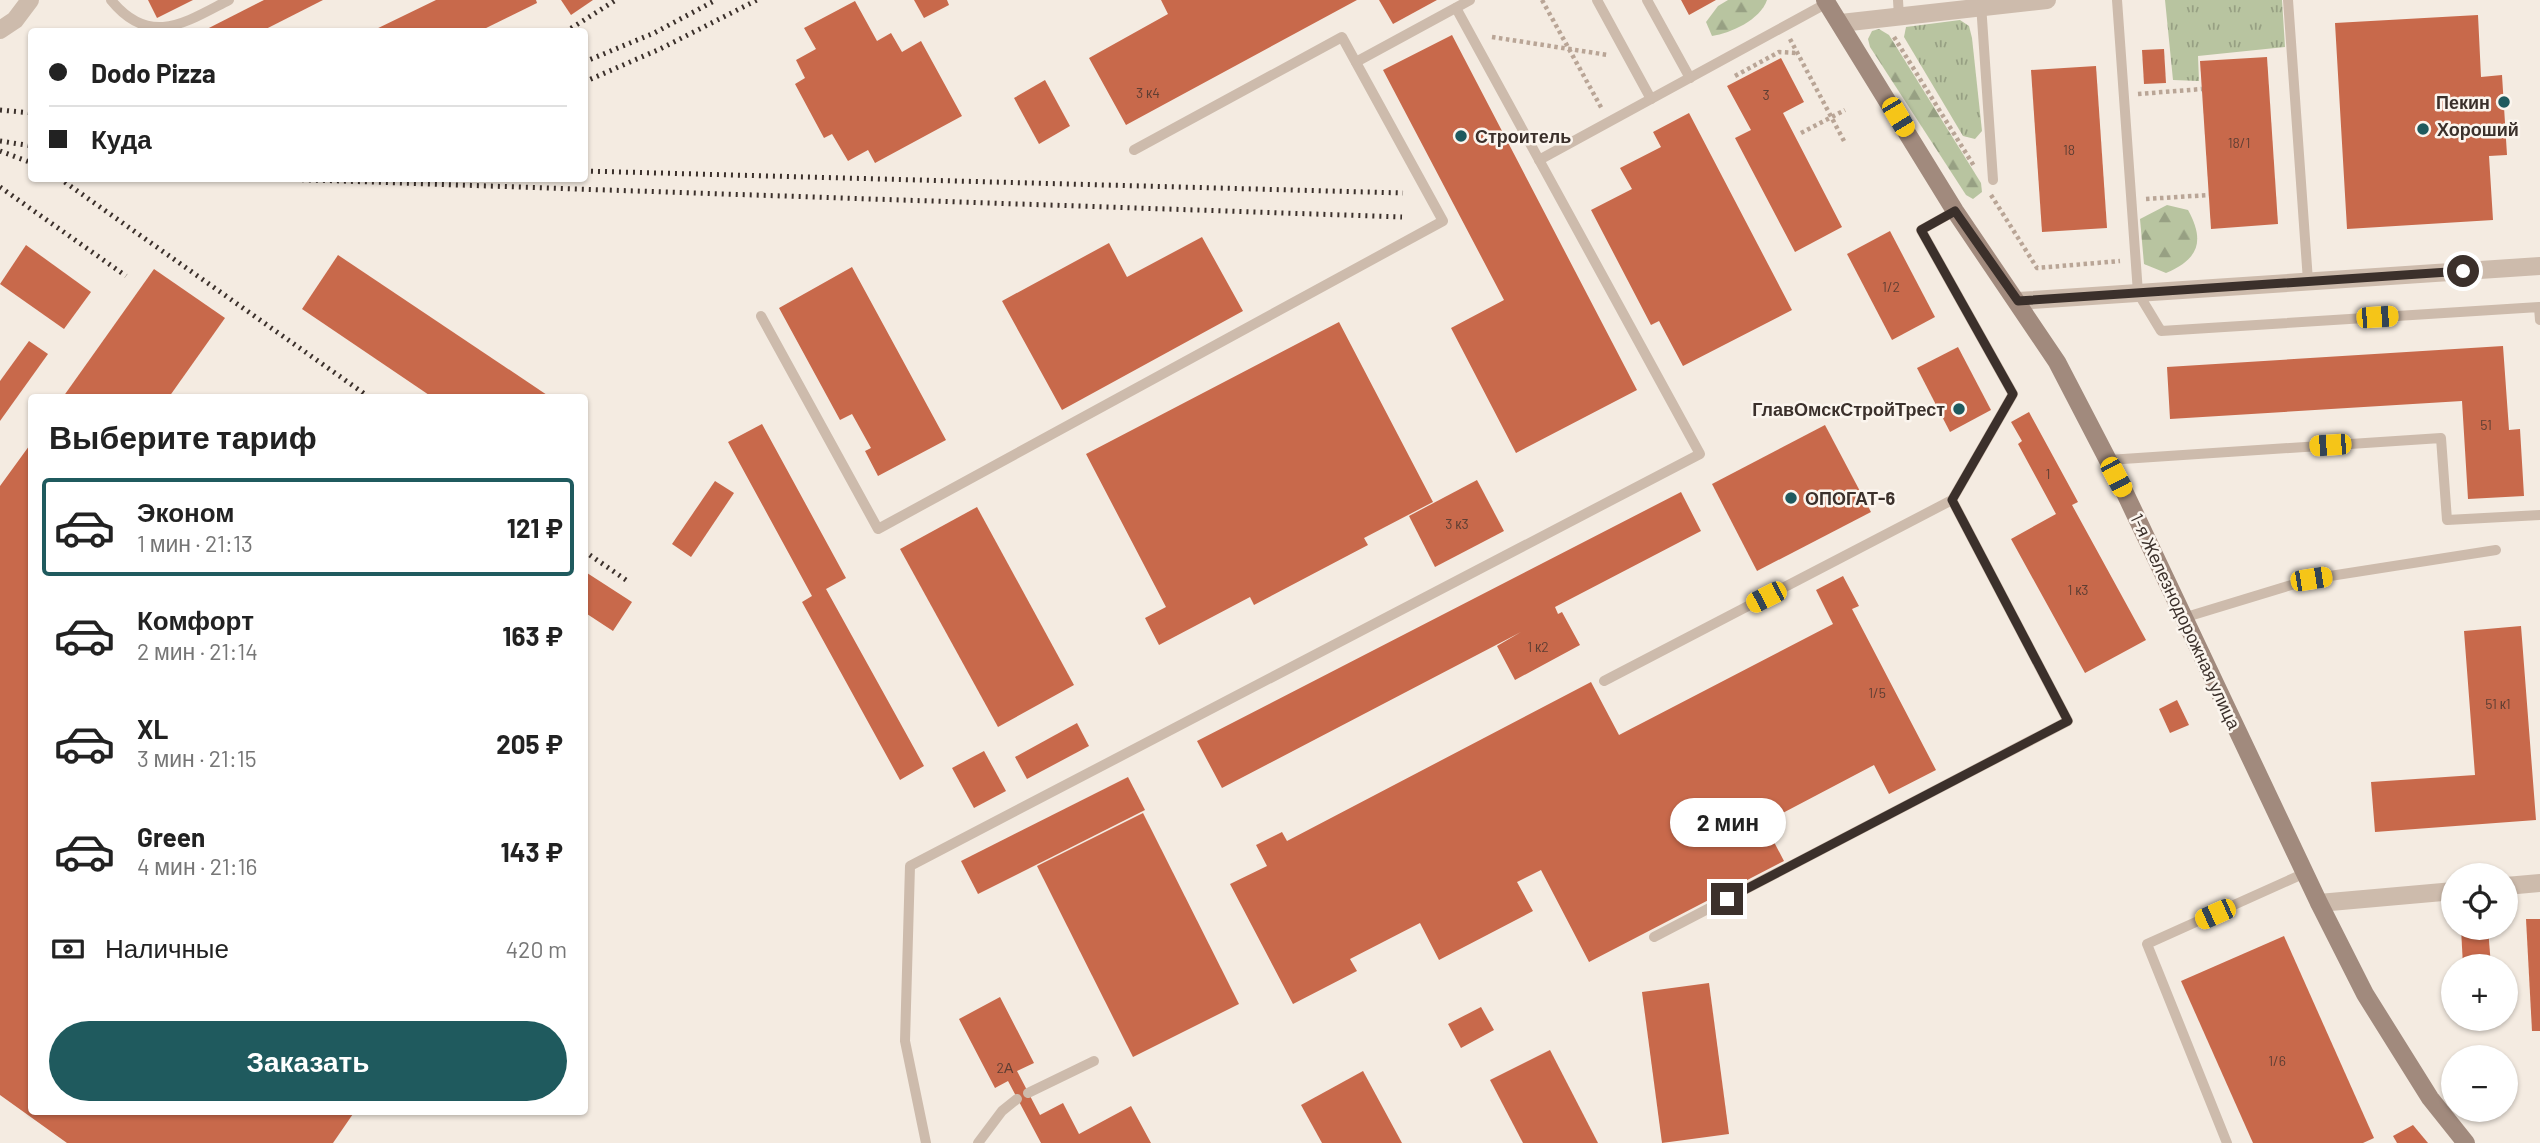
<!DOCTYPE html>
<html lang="ru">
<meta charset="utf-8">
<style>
:root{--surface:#fff;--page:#f2f2f2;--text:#222;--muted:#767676;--line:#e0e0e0;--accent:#1f5a5e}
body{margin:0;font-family:Barlow,sans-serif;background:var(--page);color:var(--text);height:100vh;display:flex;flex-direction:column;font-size:26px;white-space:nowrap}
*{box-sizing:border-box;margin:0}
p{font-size:23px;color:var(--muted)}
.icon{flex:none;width:38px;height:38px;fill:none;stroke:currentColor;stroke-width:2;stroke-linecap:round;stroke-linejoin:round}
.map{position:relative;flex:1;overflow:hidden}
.drawer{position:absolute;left:28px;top:394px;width:560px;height:721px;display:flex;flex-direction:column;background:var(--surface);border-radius:7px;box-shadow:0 2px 5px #0004}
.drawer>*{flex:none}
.top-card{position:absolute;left:28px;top:28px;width:560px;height:154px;border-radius:7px;box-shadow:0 2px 5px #0004;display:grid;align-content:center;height:154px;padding:0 21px;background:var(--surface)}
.fabs{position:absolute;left:2441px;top:863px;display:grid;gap:14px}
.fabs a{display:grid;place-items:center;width:77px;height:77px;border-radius:50%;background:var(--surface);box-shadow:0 2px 5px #0004;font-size:35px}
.end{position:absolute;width:32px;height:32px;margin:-16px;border:9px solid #3b302b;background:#fff;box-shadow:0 0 0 4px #fff}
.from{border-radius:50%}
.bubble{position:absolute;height:49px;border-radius:24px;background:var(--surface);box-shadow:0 2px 5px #0004;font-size:23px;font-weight:700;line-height:49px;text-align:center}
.car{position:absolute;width:21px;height:42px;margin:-21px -10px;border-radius:9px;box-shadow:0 0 5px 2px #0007;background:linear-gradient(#f5c518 24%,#345 0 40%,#f5c518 0 76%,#345 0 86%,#f5c518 0)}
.top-card b{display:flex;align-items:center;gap:24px;height:66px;font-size:26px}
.top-card b+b{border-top:2px solid var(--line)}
.top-card i{width:18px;height:18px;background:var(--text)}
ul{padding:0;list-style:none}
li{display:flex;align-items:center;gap:21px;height:98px;margin:0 14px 10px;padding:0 7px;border:4px solid transparent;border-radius:7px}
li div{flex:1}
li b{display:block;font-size:26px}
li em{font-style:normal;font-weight:700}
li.selected{border-color:var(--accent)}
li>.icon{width:63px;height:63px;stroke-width:1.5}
h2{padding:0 21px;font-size:32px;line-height:84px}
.pay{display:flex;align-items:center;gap:18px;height:77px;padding:0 21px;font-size:26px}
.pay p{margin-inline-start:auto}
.primary-button{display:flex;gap:14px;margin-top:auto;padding:14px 21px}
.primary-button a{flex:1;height:80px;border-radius:42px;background:var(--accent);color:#fff;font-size:28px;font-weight:700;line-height:80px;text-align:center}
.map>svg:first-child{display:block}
.grass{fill:url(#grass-tufts)}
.forest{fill:url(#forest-firs)}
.building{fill:#c8694b}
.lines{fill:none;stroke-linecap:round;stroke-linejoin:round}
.path{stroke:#b9a596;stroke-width:4.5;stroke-dasharray:3.5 3.5;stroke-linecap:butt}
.lane{stroke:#cdbbac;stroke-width:10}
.street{stroke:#cdbbac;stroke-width:18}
.secondary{stroke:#a18a7d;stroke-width:18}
.rail{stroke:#3b302b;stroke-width:5;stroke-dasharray:2 5;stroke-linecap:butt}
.route{stroke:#3b302b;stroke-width:9}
.poi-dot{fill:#1f5a5e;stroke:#fbf5ee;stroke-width:2.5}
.labels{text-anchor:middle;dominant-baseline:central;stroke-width:5;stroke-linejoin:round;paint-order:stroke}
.number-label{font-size:14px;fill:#5e3e33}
.poi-label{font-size:18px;font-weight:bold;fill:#3b302b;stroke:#fbf5ee;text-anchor:start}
.street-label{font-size:18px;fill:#3b302b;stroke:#fbf5ee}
</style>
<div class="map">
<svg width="2540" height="1143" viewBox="0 0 2540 1143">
<defs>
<pattern id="grass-tufts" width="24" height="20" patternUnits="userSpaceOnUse" patternTransform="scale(1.75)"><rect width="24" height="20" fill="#b8c4a0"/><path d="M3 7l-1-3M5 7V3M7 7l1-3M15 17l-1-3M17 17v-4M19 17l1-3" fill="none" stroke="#97a083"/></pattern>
<pattern id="forest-firs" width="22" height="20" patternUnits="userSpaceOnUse" patternTransform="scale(1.75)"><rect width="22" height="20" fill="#b8c4a0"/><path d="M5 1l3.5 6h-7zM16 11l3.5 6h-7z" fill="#97a083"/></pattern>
</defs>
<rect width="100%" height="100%" fill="#f4ebe1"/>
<g class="grass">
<polygon points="2165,0 2282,0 2285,47 2198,56 2199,81 2173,80"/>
<polygon points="1960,20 1969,26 1972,38 1982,131 1975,139 1963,136 1904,37 1906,27"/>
</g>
<g class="forest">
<path d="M1728 0H1767C1760 20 1731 33 1712 36L1706 22 1718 6Z"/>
<polygon points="1879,29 1889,35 1981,183 1982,192 1973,199 1966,195 1870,47 1868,39 1872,31"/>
<path d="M2167 205 2188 210C2205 241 2199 259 2166 273L2144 264 2140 219Z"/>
</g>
<g class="building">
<polygon points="148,0 193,0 157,18"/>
<polygon points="264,0 323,0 260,32 201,32"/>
<polygon points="436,0 536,0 537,3 478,32 370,32"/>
<polygon points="561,0 593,0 571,15"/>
<polygon points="914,0 947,0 949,5 924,18"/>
<polygon points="1161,0 1357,0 1126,125 1089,58 1168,14"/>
<polygon points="1379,0 1437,0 1393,24"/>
<polygon points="1681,0 1716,0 1689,15"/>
<polygon points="855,1 877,41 891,33 902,52 921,41 962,116 875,163 868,150 848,161 832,134 824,138 795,84 805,78 796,60 816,49 804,28"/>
<polygon points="2478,15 2481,77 2502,75 2507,155 2489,156 2493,220 2347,229 2335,23"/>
<polygon points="1452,35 1637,390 1516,453 1451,328 1504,300 1383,70"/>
<polygon points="2164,49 2166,83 2144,84 2142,50"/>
<polygon points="2267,57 2278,224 2211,229 2200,61"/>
<polygon points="1781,58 1804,102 1783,113 1842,227 1795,252 1735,138 1751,130 1727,86"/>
<polygon points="2096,66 2107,228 2042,232 2031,70"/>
<polygon points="1045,80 1070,126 1039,144 1014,98"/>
<polygon points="1689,113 1792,310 1683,366 1659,321 1651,325 1591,210 1632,189 1620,168 1661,147 1653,132"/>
<polygon points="1890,231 1935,317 1892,340 1847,254"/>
<polygon points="1202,237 1243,311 1062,410 1002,301 1109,243 1127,277"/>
<polygon points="26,245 91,292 64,329 0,284"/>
<polygon points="338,255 550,397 432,397 302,309"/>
<polygon points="852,267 946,440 878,476 865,451 871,448 852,414 840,420 779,308"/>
<polygon points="154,269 225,318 169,397 63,397"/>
<polygon points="1339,322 1433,502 1364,538 1368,545 1254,605 1250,597 1159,645 1145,618 1166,607 1086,454"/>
<polygon points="29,341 48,354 0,421 0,381"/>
<polygon points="2503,346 2509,430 2520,429 2524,496 2468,499 2462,401 2170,419 2167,367"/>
<polygon points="1958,347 1991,410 1950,432 1917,368"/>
<polygon points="2029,412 2078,502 2072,505 2146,640 2085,673 2011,539 2056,514 2018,444 2022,441 2011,422"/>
<polygon points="762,424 846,578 826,589 924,766 900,780 802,602 812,596 728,442"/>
<polygon points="1825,425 1871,512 1757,571 1712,484"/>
<polygon points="32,442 32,1111 355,1111 333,1143 67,1143 0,1095 0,486"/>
<polygon points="1477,480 1504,531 1435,567 1409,516"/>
<polygon points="715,481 734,493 691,557 672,544"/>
<polygon points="1681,492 1701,531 1555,607 1558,614 1562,612 1580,645 1515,680 1497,646 1521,632 1222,788 1197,741"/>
<polygon points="977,507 1074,685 998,727 900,549"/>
<polygon points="584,571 632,602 613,631 584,612"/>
<polygon points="1843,576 1859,606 1852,609 1936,770 1889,794 1874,765 1764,823 1784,861 1589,962 1541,870 1517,882 1533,911 1439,960 1420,923 1350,959 1357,971 1293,1004 1230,884 1267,866 1256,845 1282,832 1287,841 1591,682 1619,735 1833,624 1816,590"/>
<polygon points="2521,626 2536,820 2375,832 2371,782 2475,775 2464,631"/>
<polygon points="2177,700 2189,725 2170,733 2159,709"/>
<polygon points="1077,723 1089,746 1027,779 1015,757"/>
<polygon points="984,751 1006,791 974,808 952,768"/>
<polygon points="1128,777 1145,810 978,894 961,861"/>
<polygon points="1143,813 1239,1004 1133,1057 1037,866"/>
<polygon points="2526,919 2540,919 2540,1031 2532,1031"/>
<polygon points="2461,928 2488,928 2491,966 2463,966"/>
<polygon points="2284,936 2374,1138 2363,1143 2253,1143 2181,981"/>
<polygon points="1709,983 1729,1134 1662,1143 1642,992"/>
<polygon points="1000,997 1034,1063 1017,1071 1040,1115 1063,1103 1079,1134 1131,1106 1151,1143 1041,1143 1008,1081 995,1088 959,1019"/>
<polygon points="1481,1007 1494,1030 1461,1048 1448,1024"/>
<polygon points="1550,1050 1598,1143 1523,1143 1490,1080"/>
<polygon points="1363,1071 1402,1143 1322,1143 1301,1105"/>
<polygon points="2413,1125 2428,1143 2397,1143 2393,1136"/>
</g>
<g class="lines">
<g class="path">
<polyline points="1542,0 1602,109"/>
<polyline points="1492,37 1608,55"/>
<polyline points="1894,37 1974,166"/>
<polyline points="1790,39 1844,141"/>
<polyline points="1735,76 1779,52 1797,53"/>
<polyline points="2138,94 2202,89"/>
<polyline points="1801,133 1845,110"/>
<polyline points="1991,195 2037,268 2120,261"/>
<polyline points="2146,199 2209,195"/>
</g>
<g class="lane">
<path d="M111 0C150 48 186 22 229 0"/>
<polyline points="1597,0 1651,99"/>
<polyline points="1647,0 1690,78"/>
<polyline points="1898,0 1899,17"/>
<polyline points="2117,0 2138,293 2161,331 2539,307 2540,320"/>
<polyline points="2288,0 2308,281"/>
<polyline points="1981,4 1993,180"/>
<polyline points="1356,62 1470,0"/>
<polyline points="1539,160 1827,3"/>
<polyline points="761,316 878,529 1443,221 1342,37 1134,150"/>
<polyline points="2108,460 2441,438 2447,520 2540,515"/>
<polyline points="2183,618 2311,579 2496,550"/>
<polyline points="1604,681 1952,500 2013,394 1921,230 1955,211"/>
<polyline points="1654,937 2068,721 1952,500"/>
<polyline points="1028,1093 1094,1061"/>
<polyline points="926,1143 905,1041 910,866 1700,454 1456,8"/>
<polyline points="978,1143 1002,1111 1017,1099"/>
<polyline points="2227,1143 2147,944 2305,873"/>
</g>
<g class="street">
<polyline points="1841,23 2047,0"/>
<polyline points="0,30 15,20 30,0"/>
<polyline points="2018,301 2540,266"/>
<polyline points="2506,886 2540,883"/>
<polyline points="2319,903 2454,891"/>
</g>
<polyline class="secondary" points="1825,0 1955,211 2057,362 2125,493 2319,903 2365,994 2430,1098 2466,1143"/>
<g class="rail">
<polyline points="565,32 616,0"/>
<polyline points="584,62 654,33 716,0"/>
<polyline points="584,82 660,49 757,0"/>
<polyline points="0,110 32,113"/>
<polyline points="0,141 32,146"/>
<polyline points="0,151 32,163"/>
<polyline points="584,171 1403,193"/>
<polyline points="59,178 369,397"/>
<polyline points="253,178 1402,217"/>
<polyline points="0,187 126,276"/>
<polyline points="584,551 626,580"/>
</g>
</g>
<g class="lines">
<polyline class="route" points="1727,899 2068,721 1952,500 2013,394 1921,230 1955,211 2018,301 2463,271"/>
</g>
<g class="poi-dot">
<circle cx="2504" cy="102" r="7"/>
<circle cx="2423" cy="129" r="7"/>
<circle cx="1461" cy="136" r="7"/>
<circle cx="1959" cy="409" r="7"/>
<circle cx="1791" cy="498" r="7"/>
</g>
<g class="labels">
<g class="number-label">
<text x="1148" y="92">3 к4</text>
<text x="1766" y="94">3</text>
<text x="2239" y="142">18/1</text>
<text x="2069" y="149">18</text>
<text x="1891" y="286">1/2</text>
<text x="2486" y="424">51</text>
<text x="2048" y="473">1</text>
<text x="1457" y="523">3 к3</text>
<text x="2078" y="589">1 к3</text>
<text x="1538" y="646">1 к2</text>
<text x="1877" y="692">1/5</text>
<text x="2498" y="703">51 к1</text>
<text x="2277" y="1060">1/6</text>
<text x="1005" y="1067">2А</text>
</g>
<g class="poi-label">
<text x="2490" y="102" text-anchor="end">Пекин</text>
<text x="2437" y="129">Хороший</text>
<text x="1475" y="136">Строитель</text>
<text x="1945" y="409" text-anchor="end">ГлавОмскСтройТрест</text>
<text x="1805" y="498">ОПОГАТ-6</text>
</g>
<g class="street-label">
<text transform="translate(2186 621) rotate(65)">1-я Железнодорожная улица</text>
</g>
</g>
</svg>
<div class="fabs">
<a><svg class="icon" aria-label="locate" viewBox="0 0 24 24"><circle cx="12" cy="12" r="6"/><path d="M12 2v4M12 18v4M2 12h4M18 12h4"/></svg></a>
<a>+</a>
<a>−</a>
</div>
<i class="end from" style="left:2463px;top:271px"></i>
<i class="end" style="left:1727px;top:899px"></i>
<div class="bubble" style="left:1670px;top:798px;width:116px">2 мин</div>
<i class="car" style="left:1898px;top:117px;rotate:149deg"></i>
<i class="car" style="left:2377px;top:317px;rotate:86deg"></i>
<i class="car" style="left:2330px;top:445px;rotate:266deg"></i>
<i class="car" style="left:2116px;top:477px;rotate:152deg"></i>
<i class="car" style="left:2311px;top:579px;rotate:81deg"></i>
<i class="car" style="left:1766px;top:597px;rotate:243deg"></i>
<i class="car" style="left:2215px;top:914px;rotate:246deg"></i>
<div class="top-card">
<b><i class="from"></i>Dodo Pizza</b>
<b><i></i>Куда</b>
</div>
<section class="drawer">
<h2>Выберите тариф</h2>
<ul>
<li class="selected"><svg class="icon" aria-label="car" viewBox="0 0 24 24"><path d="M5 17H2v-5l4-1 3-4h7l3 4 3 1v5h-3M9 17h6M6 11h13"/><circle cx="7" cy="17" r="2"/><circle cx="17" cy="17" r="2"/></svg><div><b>Эконом</b><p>1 мин · 21:13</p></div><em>121 ₽</em></li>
<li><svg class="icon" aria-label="car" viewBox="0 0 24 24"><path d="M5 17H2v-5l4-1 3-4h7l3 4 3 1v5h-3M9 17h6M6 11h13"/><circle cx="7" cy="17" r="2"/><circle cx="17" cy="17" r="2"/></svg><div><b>Комфорт</b><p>2 мин · 21:14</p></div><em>163 ₽</em></li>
<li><svg class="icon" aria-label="car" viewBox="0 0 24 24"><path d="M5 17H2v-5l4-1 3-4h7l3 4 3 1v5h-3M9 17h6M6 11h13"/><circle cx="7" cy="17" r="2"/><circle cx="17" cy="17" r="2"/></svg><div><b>XL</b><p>3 мин · 21:15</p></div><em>205 ₽</em></li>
<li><svg class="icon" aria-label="car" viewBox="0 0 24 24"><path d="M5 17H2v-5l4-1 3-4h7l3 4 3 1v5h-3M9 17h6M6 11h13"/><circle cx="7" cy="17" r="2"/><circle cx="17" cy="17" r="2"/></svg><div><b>Green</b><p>4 мин · 21:16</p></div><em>143 ₽</em></li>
</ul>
<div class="pay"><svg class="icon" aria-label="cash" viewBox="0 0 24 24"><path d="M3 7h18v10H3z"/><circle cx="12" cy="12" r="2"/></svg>Наличные<p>420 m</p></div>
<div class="primary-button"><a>Заказать</a></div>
</section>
</div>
